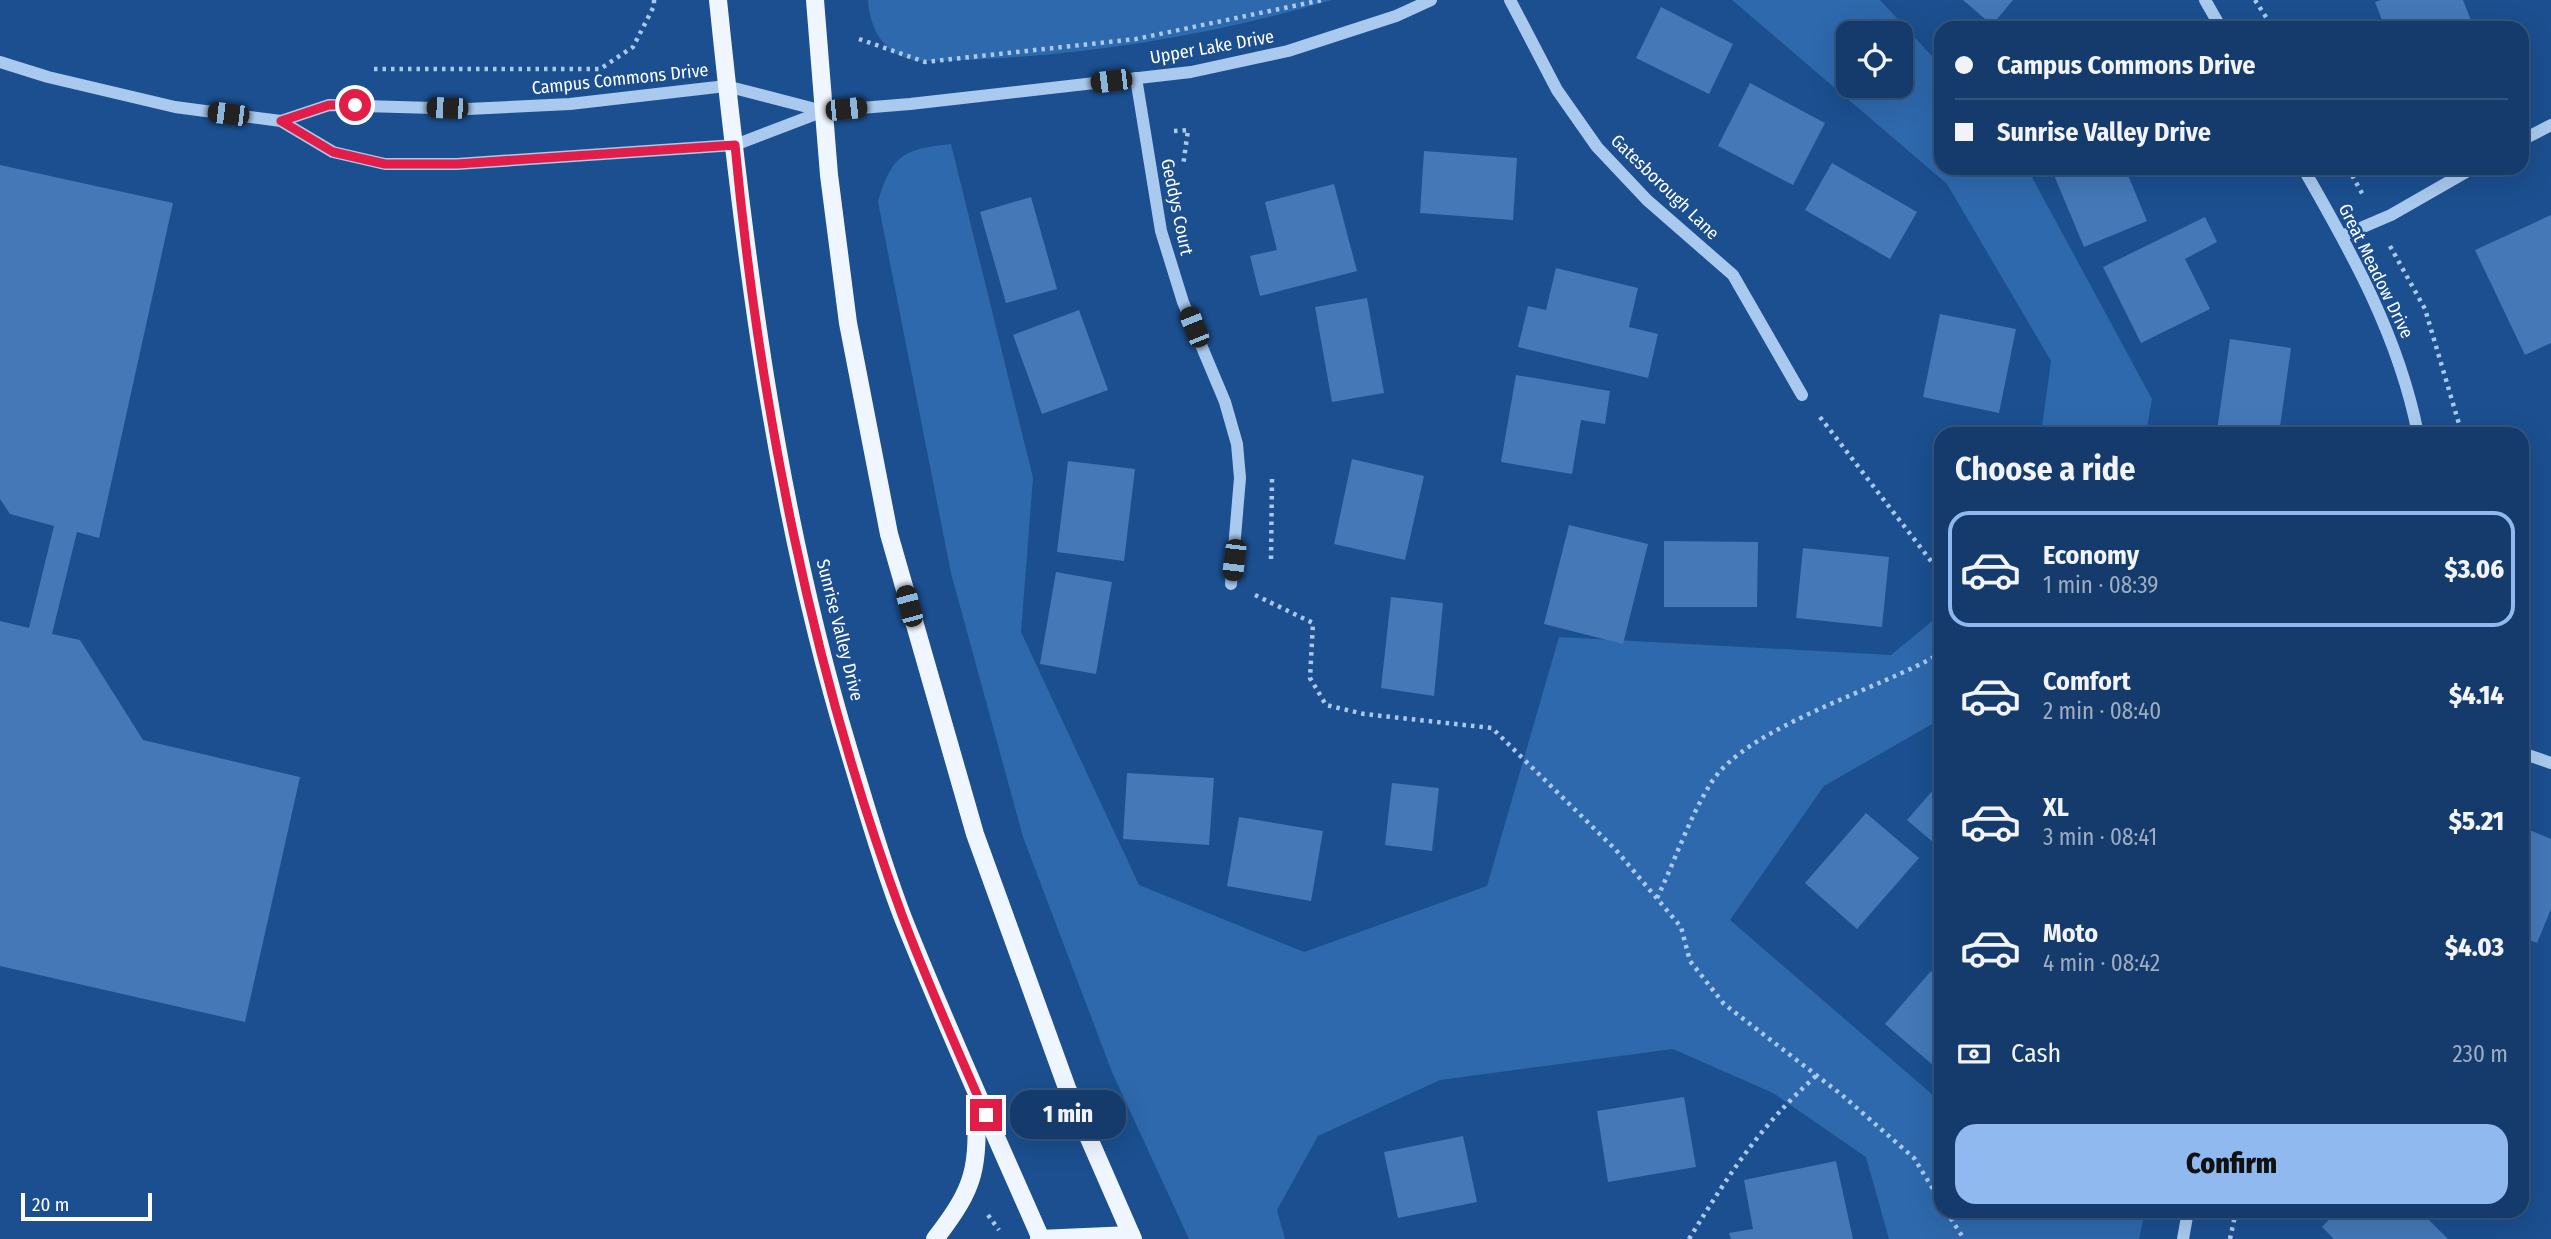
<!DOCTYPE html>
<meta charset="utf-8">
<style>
:root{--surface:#143b6b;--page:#1d4271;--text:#f1f3f6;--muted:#9dadc1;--line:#33557e;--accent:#90b9f0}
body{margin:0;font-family:"Fira Sans Condensed",sans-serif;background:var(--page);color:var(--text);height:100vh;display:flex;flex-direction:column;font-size:26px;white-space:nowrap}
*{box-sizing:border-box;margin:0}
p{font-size:23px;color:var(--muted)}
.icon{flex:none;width:38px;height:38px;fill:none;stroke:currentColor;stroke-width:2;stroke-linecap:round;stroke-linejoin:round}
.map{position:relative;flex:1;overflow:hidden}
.details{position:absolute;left:1934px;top:427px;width:595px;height:791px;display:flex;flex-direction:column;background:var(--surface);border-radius:21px;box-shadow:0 7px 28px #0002,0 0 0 2px var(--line)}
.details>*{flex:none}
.banner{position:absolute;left:1934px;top:21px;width:595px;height:154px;border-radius:21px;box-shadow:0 7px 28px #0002,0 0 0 2px var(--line);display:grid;align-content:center;height:154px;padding:0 21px;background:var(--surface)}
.tools{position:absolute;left:1836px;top:21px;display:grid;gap:14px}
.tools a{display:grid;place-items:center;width:77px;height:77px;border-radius:14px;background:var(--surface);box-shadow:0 7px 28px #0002,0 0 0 2px var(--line);font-size:35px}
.scale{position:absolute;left:21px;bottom:18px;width:131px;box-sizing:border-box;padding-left:7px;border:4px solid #fff;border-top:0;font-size:19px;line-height:24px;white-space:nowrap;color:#fff;-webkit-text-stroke:5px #1b4f8f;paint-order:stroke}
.end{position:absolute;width:32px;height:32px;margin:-16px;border:9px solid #e11d48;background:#fff;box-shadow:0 0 0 4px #fff}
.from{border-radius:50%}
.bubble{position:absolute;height:49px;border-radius:21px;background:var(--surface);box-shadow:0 7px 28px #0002,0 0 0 2px var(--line);font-size:23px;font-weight:800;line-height:49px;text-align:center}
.car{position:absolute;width:21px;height:42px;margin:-21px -10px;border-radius:9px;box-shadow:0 0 5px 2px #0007;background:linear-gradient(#222 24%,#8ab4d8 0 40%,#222 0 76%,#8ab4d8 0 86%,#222 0)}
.banner b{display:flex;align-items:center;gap:24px;height:66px;font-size:26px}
.banner b+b{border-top:2px solid var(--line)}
.banner i{width:18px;height:18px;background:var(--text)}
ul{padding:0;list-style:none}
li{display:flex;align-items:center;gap:21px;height:116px;margin:0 14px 10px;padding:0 7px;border:4px solid transparent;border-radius:21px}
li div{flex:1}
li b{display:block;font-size:26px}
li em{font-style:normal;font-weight:800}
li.on{border-color:var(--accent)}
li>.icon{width:63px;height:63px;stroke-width:1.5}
h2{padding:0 21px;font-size:32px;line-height:84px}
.pay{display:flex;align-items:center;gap:18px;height:77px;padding:0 21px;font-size:26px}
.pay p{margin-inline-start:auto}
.primary-button{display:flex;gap:14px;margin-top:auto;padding:14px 21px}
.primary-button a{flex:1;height:80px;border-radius:21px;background:var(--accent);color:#111;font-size:28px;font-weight:800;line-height:80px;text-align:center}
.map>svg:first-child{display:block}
.green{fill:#2e69ad;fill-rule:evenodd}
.building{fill:#4478b7}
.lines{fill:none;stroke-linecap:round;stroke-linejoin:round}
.path{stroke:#a9c9ee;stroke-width:4.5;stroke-dasharray:3.5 5;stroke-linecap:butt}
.minor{stroke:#a9c9ee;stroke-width:12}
.major{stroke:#f0f6ff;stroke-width:18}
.route{stroke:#e11d48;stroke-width:9}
.labels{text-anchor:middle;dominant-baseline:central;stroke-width:5;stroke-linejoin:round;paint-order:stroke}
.street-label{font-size:18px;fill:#fff;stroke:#1b4f8f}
</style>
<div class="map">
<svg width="2551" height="1239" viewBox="0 0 2551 1239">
<rect width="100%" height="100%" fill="#1b4f8f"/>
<g class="green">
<path d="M868 0H1332C1198 39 1065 59 925 61 889 61 870 34 868 0Z"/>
<path d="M1732 0H1880L1941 66V168H2027L2152 399 2146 434H2041L2051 361 1947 184ZM1900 33V86H1848V33Z"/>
<path d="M951 144 1033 478 1021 632 1139 885 1304 952 1487 886 1559 637 1891 655 1941 614V719L1824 786 1730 920 1941 1102V1211H2145L2139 1239H1889L1866 1157 1773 1093 1673 1049 1440 1080 1318 1136 1277 1210 1285 1239H1189L1112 1072 1023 837 951 573 878 202C892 155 903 149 951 144Z"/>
</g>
<g class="building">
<polygon points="1963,0 2013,0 1992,25"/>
<polygon points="2381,0 2463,0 2474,28 2385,28 2375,2"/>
<polygon points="1661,7 1733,44 1709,94 1636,58"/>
<polygon points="1750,83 1825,123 1793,185 1718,146"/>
<polygon points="1424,151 1517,158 1513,220 1420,213"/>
<polygon points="1832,163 1917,212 1890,259 1805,210"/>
<polygon points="0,165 173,203 99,538 77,532 52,634 80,640 143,740 300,777 245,1022 0,966 0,621 29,628 54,526 10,514 0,499"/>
<polygon points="2051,168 2125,168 2147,221 2084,247"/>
<polygon points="1334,184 1357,271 1260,296 1250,256 1277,250 1265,202"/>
<polygon points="1031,197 1057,289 1006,303 980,212"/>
<polygon points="2551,215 2551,343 2525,355 2475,250"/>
<polygon points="2205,217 2217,242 2185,259 2210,309 2141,343 2103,267"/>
<polygon points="1556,268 1638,288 1629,327 1658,334 1648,378 1518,347 1528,306 1546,310"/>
<polygon points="1367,298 1384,393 1332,402 1315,307"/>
<polygon points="1079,310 1108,390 1042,414 1013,335"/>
<polygon points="1940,314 2016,329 1999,413 1923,397"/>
<polygon points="2230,339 2291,348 2279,434 2217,431"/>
<polygon points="1516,375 1610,391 1605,424 1581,420 1572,474 1501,462"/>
<polygon points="1352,459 1424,476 1405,560 1334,544"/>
<polygon points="1068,461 1135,469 1124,561 1057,552"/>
<polygon points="1569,525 1648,544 1623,644 1544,624"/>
<polygon points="1664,541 1758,542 1757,607 1664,607"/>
<polygon points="1803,548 1889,557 1882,627 1796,618"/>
<polygon points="1056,572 1112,582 1096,674 1040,664"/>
<polygon points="1391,597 1443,603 1434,696 1381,688"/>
<polygon points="1127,773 1214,778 1209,845 1123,839"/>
<polygon points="1941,781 1941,849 1907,820"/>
<polygon points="1392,783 1439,788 1432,851 1385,845"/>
<polygon points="1866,813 1919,858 1857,929 1805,883"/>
<polygon points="1239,817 1323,831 1311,901 1227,886"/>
<polygon points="2522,827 2551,839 2551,909 2537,943 2522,937"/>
<polygon points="1931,971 1941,979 1941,1072 1885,1024"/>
<polygon points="1684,1097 1696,1167 1608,1182 1597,1111"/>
<polygon points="1463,1136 1477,1202 1398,1218 1384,1152"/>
<polygon points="1836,1161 1853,1239 1731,1239 1729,1233 1753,1229 1744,1180"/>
<polygon points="2337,1211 2420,1211 2448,1239 2334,1239 2322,1227"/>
</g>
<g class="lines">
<g class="path">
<polyline points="2255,0 2273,28"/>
<polyline points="859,39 925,62 1136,39 1322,0"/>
<polyline points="374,69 600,69 633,47 654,6 654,0"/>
<polyline points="1174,131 1188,130 1183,166"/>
<polyline points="2348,168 2363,195"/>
<polyline points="2390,246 2425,309 2462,434"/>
<polyline points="1820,417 1941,574"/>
<polyline points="1271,559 1272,479"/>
<polyline points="1255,595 1313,623 1310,678 1326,705 1364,714 1492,728 1616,850 1681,927 1690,961 1724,1004 1842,1095 1914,1158 1941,1202"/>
<path d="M1657 898C1675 861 1689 818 1711 783 1747 726 1881 689 1941 653"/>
<polyline points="1946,1211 1964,1239"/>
<polyline points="988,1215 999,1230"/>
<path d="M1689 1239C1730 1173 1758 1128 1817 1075"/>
<polyline points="2230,1239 2236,1211"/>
</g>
<g class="minor">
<polyline points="1510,0 1557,90 1597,147 1647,200 1733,275 1802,395"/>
<polyline points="2205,0 2221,28"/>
<polyline points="0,62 48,77 175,107 281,121 333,152 385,164 457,164 735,145 824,111 910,104 1191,72 1288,51 1396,16 1431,0"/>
<polyline points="1136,78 1161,231 1183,302 1225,402 1237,444 1240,478 1231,584"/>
<polyline points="281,121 329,105 468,109 570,104 726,86 823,111"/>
<polyline points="2522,140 2551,125"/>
<path d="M2303 168C2352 253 2399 337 2418 434"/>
<polyline points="2342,236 2391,215 2473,168"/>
<polyline points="2522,753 2551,763"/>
<polyline points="2183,1239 2188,1211"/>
</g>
<g class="major">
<path d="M718 0C744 253 775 507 849 751 866 807 882 864 903 918 946 1026 994 1132 1041 1239"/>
<polyline points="815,0 829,175 848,323 889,534 975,834 1067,1088 1133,1239"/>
<path d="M935 1239C977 1185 978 1168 976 1101"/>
<polyline points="1039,1239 1131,1235"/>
</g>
</g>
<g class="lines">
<path class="route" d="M355 105H329L281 121 333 152 385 164H457L735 145C759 402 812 672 902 915 927 982 957 1049 986 1115"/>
</g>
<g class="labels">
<g class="street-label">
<text transform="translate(1212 47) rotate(-10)">Upper Lake Drive</text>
<text transform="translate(620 79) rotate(-6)">Campus Commons Drive</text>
<text transform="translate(1665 187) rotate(44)">Gatesborough Lane</text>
<text transform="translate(1177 207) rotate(78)">Geddys Court</text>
<text transform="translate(2376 271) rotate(64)">Great Meadow Drive</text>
<text transform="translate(840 630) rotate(76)">Sunrise Valley Drive</text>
</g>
</g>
</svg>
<div class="tools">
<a><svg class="icon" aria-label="locate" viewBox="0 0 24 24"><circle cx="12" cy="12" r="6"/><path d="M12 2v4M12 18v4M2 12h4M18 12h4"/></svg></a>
</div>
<div class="scale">20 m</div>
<i class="end from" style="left:355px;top:105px"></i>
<i class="end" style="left:986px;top:1115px"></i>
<div class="bubble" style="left:1010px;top:1090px;width:116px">1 min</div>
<i class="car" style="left:1111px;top:81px;rotate:263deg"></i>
<i class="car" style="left:447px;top:108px;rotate:272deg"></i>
<i class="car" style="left:846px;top:109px;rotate:84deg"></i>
<i class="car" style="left:228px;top:114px;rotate:277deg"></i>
<i class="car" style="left:1194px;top:327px;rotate:338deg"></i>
<i class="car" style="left:1234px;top:560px;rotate:187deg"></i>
<i class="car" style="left:909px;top:606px;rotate:345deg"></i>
<div class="banner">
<b><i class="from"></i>Campus Commons Drive</b>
<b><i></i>Sunrise Valley Drive</b>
</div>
<section class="details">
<h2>Choose a ride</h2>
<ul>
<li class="on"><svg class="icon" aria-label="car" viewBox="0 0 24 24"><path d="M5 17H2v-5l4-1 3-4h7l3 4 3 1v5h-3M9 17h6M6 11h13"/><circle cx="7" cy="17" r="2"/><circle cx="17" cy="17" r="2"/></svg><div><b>Economy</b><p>1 min · 08:39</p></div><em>$3.06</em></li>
<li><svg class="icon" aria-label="car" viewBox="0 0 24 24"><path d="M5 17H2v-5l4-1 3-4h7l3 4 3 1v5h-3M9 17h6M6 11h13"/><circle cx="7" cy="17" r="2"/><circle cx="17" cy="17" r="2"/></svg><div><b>Comfort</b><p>2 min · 08:40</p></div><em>$4.14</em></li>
<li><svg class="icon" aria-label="car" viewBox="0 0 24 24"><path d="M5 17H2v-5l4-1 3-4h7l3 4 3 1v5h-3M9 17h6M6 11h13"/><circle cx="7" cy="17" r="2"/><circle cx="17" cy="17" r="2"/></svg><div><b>XL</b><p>3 min · 08:41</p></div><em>$5.21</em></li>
<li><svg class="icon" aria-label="car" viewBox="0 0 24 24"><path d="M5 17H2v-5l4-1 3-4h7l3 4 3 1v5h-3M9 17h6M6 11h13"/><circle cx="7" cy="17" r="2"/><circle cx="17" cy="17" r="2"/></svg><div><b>Moto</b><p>4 min · 08:42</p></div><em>$4.03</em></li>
</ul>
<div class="pay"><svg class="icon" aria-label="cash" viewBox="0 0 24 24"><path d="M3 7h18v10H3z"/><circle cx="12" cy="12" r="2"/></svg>Cash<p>230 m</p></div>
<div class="primary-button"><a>Confirm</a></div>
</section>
</div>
